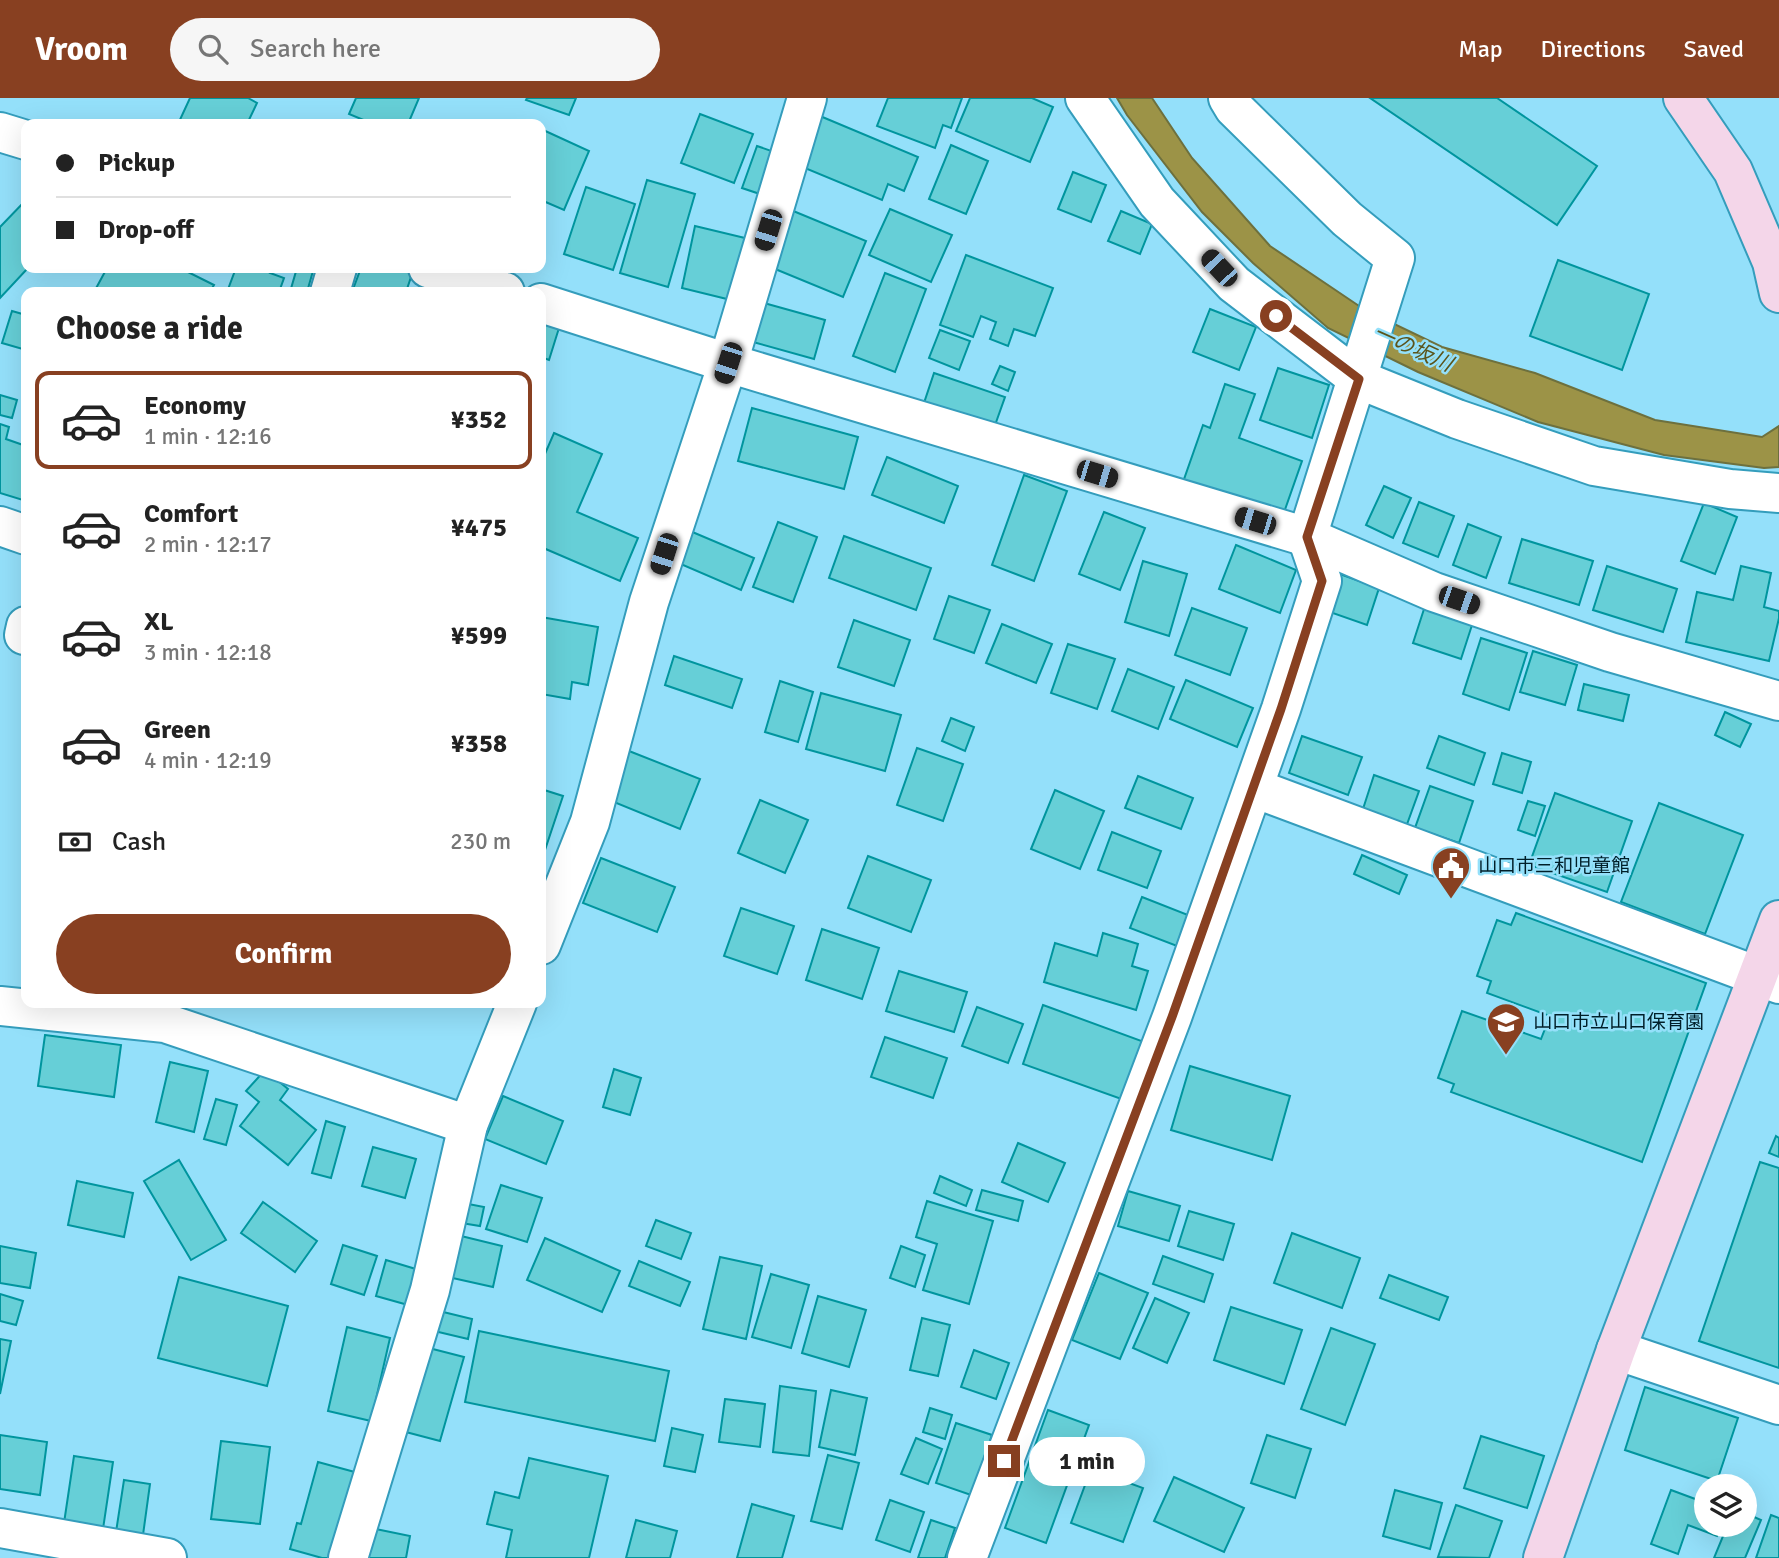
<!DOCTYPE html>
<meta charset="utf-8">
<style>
:root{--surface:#fff;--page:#f6f6f6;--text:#222;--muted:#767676;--line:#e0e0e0;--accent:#884021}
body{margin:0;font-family:Signika,"Noto Sans JP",sans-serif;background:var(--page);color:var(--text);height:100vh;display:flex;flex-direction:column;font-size:26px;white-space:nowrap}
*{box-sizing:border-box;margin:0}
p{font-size:23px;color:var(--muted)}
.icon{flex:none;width:38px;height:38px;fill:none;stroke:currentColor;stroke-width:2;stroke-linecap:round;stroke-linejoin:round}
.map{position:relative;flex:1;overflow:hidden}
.side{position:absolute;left:21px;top:189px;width:525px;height:721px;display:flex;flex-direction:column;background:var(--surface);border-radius:14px;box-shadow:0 7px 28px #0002}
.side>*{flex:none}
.banner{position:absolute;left:21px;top:21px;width:525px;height:154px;border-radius:14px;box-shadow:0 7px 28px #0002;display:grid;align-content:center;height:154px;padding:0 35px;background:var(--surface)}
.controls{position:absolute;left:1694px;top:1376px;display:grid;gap:14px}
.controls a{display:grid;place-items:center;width:63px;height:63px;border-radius:50%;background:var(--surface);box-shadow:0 7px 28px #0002;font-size:35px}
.end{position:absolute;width:32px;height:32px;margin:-16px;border:9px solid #884021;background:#fff;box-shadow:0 0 0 4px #fff}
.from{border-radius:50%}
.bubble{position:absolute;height:49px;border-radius:24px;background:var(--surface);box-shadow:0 7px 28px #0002;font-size:23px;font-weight:700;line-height:49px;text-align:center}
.car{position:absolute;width:21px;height:42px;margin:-21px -10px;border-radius:9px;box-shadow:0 0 5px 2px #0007;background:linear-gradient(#222 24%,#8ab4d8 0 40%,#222 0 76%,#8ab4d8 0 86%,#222 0)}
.banner b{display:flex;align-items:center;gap:24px;height:66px;font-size:26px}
.banner b+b{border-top:2px solid var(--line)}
.banner i{width:18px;height:18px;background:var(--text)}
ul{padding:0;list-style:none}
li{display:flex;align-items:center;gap:21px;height:98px;margin:0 14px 10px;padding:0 21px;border:4px solid transparent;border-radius:14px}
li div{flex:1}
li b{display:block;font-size:26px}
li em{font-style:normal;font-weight:700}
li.current{border-color:var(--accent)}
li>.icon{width:63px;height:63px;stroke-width:1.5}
h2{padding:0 35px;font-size:32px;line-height:84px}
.pay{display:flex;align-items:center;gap:18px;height:77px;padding:0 35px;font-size:26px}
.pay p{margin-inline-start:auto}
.button{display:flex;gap:14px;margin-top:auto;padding:14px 35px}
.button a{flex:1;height:80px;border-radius:42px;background:var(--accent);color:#fff;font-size:28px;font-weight:700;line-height:80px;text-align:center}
header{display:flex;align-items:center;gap:42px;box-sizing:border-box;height:98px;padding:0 35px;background:var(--accent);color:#fff}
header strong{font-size:33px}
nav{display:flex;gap:38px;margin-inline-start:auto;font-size:24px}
.search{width:490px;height:63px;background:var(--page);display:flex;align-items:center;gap:18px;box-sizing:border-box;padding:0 24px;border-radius:38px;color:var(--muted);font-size:26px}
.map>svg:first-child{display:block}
.water{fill:#9c9347;stroke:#6d703e;stroke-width:2}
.building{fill:#66cfd7;stroke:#00959e;stroke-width:2}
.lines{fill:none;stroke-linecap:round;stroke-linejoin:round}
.street-casing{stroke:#349dbc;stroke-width:42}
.secondary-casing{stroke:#349dbc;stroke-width:42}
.street{stroke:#fff;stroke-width:38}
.secondary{stroke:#f4d6e9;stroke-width:38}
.route{stroke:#884021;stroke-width:9}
.labels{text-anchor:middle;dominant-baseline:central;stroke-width:5;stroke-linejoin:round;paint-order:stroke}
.poi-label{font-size:19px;fill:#001f29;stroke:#94e0fa;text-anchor:start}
.water-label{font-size:21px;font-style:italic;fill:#5b541b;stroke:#94e0fa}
</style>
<header>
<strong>Vroom</strong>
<div class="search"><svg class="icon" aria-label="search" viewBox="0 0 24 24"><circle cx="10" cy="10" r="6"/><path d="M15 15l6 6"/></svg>Search here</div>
<nav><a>Map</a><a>Directions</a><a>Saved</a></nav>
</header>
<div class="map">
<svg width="1779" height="1460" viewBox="0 0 1779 1460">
<rect width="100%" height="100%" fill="#94e0fa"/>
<polygon class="water" points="1117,0 1152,0 1192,60 1270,148 1365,212 1442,249 1535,275 1655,322 1762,339 1779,328 1779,369 1764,370 1664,357 1538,324 1418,274 1328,230 1253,165 1202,114 1127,17"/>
<g class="building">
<polygon points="190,0 248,0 257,5 247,26 178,26"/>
<polygon points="356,0 419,0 408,26 373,26 349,16"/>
<polygon points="527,0 576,0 569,17 526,2"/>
<polygon points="888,0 962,0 951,30 943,27 935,50 877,28"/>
<polygon points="970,0 1032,0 1053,9 1030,64 956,33"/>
<polygon points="1370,0 1497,0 1597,68 1557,127"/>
<polygon points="700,16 753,36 734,85 681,65"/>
<polygon points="820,18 918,59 904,93 888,86 882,102 800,68"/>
<polygon points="541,31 589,53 564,112 541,102"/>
<polygon points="951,47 988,63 966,116 929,101"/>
<polygon points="757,48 783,57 769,99 742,90"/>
<polygon points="1073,74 1106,87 1091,124 1058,111"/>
<polygon points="647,82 695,96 668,189 620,175"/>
<polygon points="586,89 635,106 613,172 564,156"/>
<polygon points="26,102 26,170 28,170 0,200 0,129"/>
<polygon points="786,110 866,143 843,199 763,166"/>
<polygon points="890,111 952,137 931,184 869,157"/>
<polygon points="1121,113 1152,126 1140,156 1108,143"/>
<polygon points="695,128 745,140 731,202 682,190"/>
<polygon points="966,157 1053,190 1035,238 1014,231 1008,248 990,241 996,224 981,218 973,239 940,227"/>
<polygon points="1558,162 1649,196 1622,272 1530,238"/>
<polygon points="107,170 180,170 214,187 210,194 94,194"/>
<polygon points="236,170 273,170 270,175 284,180 279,194 227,194"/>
<polygon points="297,170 313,173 307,194 290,194"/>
<polygon points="361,170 404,170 413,173 406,194 352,194"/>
<polygon points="885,175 926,191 895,274 853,258"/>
<polygon points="764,205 825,222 814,261 753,244"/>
<polygon points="1210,211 1256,229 1239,272 1193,254"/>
<polygon points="12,213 26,217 26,252 2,245"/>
<polygon points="541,224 559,230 549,262 541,259"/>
<polygon points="940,232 970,243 959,272 929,260"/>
<polygon points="1000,268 1015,274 1008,293 992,286"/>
<polygon points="1278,270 1329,287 1312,340 1260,322"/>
<polygon points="934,275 1005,299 994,330 924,305"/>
<polygon points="1225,286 1255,296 1239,340 1302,363 1281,423 1182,387 1203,327 1210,330"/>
<polygon points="0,297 17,302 12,320 0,317"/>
<polygon points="752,310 858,339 844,391 738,363"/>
<polygon points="0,326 9,329 6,341 26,348 26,403 0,395"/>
<polygon points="554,335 602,356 577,414 638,440 620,483 541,449 541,365"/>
<polygon points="887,359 958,388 944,425 872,397"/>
<polygon points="1024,377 1067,393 1034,483 992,467"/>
<polygon points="1384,388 1411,400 1393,440 1366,427"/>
<polygon points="1419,404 1454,418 1438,459 1403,445"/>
<polygon points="1704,405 1737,419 1715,476 1681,463"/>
<polygon points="1104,414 1145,430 1120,492 1079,476"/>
<polygon points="778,424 817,439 793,504 753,489"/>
<polygon points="1468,426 1501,439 1486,480 1453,467"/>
<polygon points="690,433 754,460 741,492 676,464"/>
<polygon points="844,438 931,470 916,512 829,480"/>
<polygon points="1522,441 1593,463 1579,507 1509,485"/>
<polygon points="1236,447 1296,472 1280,515 1219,491"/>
<polygon points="1143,463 1187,476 1169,538 1125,524"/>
<polygon points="1607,468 1677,491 1663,534 1593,512"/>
<polygon points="1741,468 1771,475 1764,509 1779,513 1779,520 1769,563 1686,544 1697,494 1733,502"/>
<polygon points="1337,475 1379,490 1367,527 1324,512"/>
<polygon points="949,498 990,512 974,555 934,541"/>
<polygon points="1425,508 1473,524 1461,561 1413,545"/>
<polygon points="1192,510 1247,530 1230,577 1175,557"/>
<polygon points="541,519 598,529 588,587 572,584 570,601 541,596"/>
<polygon points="854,522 910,542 894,588 838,569"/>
<polygon points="1002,526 1052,546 1036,585 986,565"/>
<polygon points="1481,540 1527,555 1509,612 1463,596"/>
<polygon points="1068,546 1115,561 1097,611 1051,595"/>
<polygon points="1533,553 1577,567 1565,607 1520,594"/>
<polygon points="674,558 742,581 732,610 665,587"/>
<polygon points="1128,571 1174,589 1158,631 1112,613"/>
<polygon points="1186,582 1253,610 1237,649 1170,621"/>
<polygon points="780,583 813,594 798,644 765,634"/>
<polygon points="1584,586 1629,597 1623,623 1578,612"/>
<polygon points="821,595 901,617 885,673 806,651"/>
<polygon points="1725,614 1751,626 1740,649 1715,637"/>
<polygon points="951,620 974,629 965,653 942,643"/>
<polygon points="1302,638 1362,659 1348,697 1289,675"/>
<polygon points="1439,638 1485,655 1474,687 1427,670"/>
<polygon points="917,650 963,666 943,723 897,707"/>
<polygon points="629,653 700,681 680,731 609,702"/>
<polygon points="1502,655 1531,664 1522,695 1493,686"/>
<polygon points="1374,677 1419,693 1406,729 1362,714"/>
<polygon points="1138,678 1193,700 1181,731 1125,710"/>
<polygon points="1430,688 1473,703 1459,745 1415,730"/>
<polygon points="541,691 563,698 544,755 541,754"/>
<polygon points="1055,692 1104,713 1080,771 1031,751"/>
<polygon points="1555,695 1632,723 1607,794 1529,767"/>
<polygon points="760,702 808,722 785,775 738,755"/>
<polygon points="1528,703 1545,708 1535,738 1518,732"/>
<polygon points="1659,705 1743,737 1705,836 1621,804"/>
<polygon points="1112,734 1161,753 1147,790 1098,772"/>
<polygon points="1362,757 1407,777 1399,796 1354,776"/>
<polygon points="868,758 931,782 911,834 848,810"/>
<polygon points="601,760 675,789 657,834 583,805"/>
<polygon points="1142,799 1188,817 1177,848 1130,830"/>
<polygon points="741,810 794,828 777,876 724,858"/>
<polygon points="1516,815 1706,885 1642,1064 1451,994 1454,986 1438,980 1462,913 1541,941 1550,918 1487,895 1491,883 1477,878 1497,822 1511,827"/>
<polygon points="822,831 879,850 862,901 806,882"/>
<polygon points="1103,835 1138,846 1132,868 1148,873 1136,912 1044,884 1055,845 1097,858"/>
<polygon points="899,873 967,894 954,934 886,913"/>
<polygon points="1043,907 1147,945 1127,1003 1023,966"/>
<polygon points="977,909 1023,926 1008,965 962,948"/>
<polygon points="45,937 121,947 114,999 38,988"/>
<polygon points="885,939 947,960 933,1000 871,979"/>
<polygon points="170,964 208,973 194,1034 156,1024"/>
<polygon points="1190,968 1290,998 1272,1062 1171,1032"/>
<polygon points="614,971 641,980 630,1017 603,1009"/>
<polygon points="265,972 288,991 280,1002 316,1032 288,1067 240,1028 259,1004 246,993"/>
<polygon points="503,998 563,1023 546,1066 485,1041"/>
<polygon points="216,1001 237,1007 226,1047 204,1041"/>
<polygon points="326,1023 345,1029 331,1080 312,1075"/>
<polygon points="1776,1038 1779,1040 1779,1059 1769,1055"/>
<polygon points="1018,1045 1065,1065 1048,1104 1002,1084"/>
<polygon points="373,1049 416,1061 405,1100 362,1088"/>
<polygon points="179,1062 226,1142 191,1162 144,1083"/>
<polygon points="1760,1064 1779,1070 1779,1270 1699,1243"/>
<polygon points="940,1078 972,1092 966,1108 934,1095"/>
<polygon points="77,1083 133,1095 124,1139 68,1127"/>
<polygon points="501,1087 542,1100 527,1144 486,1131"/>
<polygon points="982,1092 1023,1103 1018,1123 976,1112"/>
<polygon points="1128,1093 1180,1108 1169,1143 1118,1128"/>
<polygon points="927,1103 993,1123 969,1206 923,1192 937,1146 916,1139"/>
<polygon points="263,1104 317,1143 295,1174 241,1135"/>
<polygon points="458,1104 484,1109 480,1128 455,1124"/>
<polygon points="1189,1113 1234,1126 1223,1162 1178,1148"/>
<polygon points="656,1122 691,1135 681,1161 646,1148"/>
<polygon points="1292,1135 1360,1160 1342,1210 1274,1185"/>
<polygon points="457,1137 502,1148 493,1189 448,1179"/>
<polygon points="545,1140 620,1173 602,1214 527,1182"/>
<polygon points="343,1147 377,1158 364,1197 331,1186"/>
<polygon points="0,1148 36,1155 30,1190 0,1185"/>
<polygon points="901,1148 925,1157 915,1189 890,1180"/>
<polygon points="1163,1158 1213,1176 1204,1204 1153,1186"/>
<polygon points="720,1159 762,1168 746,1241 703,1231"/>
<polygon points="386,1162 419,1172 408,1207 376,1198"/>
<polygon points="639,1163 690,1184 680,1208 629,1188"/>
<polygon points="1099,1175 1148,1195 1120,1261 1072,1242"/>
<polygon points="771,1176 809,1187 791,1250 752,1239"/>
<polygon points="1389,1177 1448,1199 1439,1222 1380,1200"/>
<polygon points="179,1179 288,1208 267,1288 158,1260"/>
<polygon points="0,1196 23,1203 16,1227 0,1223"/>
<polygon points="818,1198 866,1212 849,1269 802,1255"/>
<polygon points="1155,1200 1189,1215 1167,1265 1133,1250"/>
<polygon points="1231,1209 1302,1232 1284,1286 1214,1262"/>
<polygon points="435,1212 472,1221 468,1241 430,1232"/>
<polygon points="922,1220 950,1227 938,1278 910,1272"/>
<polygon points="347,1229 390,1240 371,1323 328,1313"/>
<polygon points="1331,1230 1375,1246 1345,1327 1301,1311"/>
<polygon points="479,1233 669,1273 655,1343 465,1304"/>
<polygon points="0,1241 11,1243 0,1296"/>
<polygon points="425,1249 464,1259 440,1343 402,1333"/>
<polygon points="974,1252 1009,1265 996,1301 961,1289"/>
<polygon points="780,1288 816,1293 809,1358 773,1354"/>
<polygon points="1645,1289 1738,1320 1717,1383 1625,1352"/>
<polygon points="831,1292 867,1300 855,1357 819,1349"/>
<polygon points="725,1301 765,1306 760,1349 719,1344"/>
<polygon points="930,1310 952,1317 945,1341 923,1334"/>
<polygon points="1048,1312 1089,1327 1046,1445 1005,1430"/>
<polygon points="956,1325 992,1337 971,1397 936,1385"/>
<polygon points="672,1330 703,1337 695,1374 664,1368"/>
<polygon points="0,1337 47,1344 40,1397 0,1391"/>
<polygon points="1267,1337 1311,1351 1295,1400 1251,1385"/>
<polygon points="1481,1338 1544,1358 1527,1410 1464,1390"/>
<polygon points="916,1340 942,1351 928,1386 901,1376"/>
<polygon points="221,1343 270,1349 260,1426 211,1421"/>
<polygon points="828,1357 859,1365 842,1431 811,1423"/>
<polygon points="74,1358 113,1364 103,1431 64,1425"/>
<polygon points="529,1360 608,1378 589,1460 506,1460 512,1432 487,1426 495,1394 519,1400"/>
<polygon points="318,1364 362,1376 338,1460 322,1460 290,1451 297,1425 301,1426"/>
<polygon points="1091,1371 1143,1390 1123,1444 1071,1425"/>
<polygon points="1174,1379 1244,1410 1224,1454 1154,1423"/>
<polygon points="124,1382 150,1386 143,1437 116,1434"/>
<polygon points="1395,1392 1442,1405 1430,1451 1383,1438"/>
<polygon points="1671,1392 1706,1405 1706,1426 1722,1426 1717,1438 1688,1427 1678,1456 1651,1446"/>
<polygon points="890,1402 924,1414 910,1454 876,1442"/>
<polygon points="752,1406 794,1418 782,1460 737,1460"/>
<polygon points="1456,1407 1502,1423 1489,1460 1438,1459"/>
<polygon points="1745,1415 1761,1422 1745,1460 1714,1460 1728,1426 1745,1426"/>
<polygon points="1771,1417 1779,1420 1779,1460 1756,1460"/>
<polygon points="636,1422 677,1433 670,1460 626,1460"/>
<polygon points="931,1422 955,1430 945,1460 918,1460"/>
<polygon points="366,1429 410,1438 406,1460 361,1460"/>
</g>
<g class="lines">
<g class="street-casing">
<g id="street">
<polyline points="1085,0 1157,104 1234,186 1358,281 1457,321 1594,368 1730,391 1779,395"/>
<polyline points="0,34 26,42"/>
<polyline points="428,170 505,194"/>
<polyline points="330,194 337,170"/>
<polyline points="541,205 728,265 1307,439 1434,494 1610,554 1779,603"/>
<polyline points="0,428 26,437"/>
<polyline points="24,537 26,528"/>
<polyline points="1254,690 1779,886"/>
<polyline points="541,847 590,724 649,504 728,265 807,0"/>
<polyline points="0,908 165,925 468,1027"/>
<polyline points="1616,1252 1779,1307"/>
<polyline points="0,1430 167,1460"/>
<polyline points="348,1460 430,1192 468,1027 517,905"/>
<polyline points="967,1460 1172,919 1281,611 1322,483 1307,439 1395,160 1347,121 1234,10 1228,0"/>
</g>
</g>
<g class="secondary-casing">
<g id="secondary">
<polyline points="1683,0 1733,73 1772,164 1779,195"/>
<polyline points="1543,1460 1616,1252 1779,822"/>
</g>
</g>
<use href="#street" class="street"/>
<use href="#secondary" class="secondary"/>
</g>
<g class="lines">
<polyline class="route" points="1004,1363 1172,919 1281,611 1322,483 1307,439 1359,281 1276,218"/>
</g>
<defs>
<g id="civic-pin" transform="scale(2.0125)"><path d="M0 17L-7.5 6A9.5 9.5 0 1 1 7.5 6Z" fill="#884021" stroke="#94e0fa"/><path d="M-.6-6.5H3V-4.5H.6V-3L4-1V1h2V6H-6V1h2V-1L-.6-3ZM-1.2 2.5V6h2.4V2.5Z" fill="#fff"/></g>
<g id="school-pin" transform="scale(2.0125)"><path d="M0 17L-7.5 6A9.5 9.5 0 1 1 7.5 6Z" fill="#884021" stroke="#94e0fa"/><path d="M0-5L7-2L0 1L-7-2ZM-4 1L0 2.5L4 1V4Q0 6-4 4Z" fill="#fff"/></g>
</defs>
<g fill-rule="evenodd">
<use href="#civic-pin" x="1451" y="768"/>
<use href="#school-pin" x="1506" y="924"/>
</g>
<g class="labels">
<g class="poi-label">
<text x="1478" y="768">山口市三和児童館</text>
<text x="1533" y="924">山口市立山口保育園</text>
</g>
<g class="water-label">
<text transform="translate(1413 250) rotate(24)">一の坂川</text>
</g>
</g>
</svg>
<div class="controls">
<a><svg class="icon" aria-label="layers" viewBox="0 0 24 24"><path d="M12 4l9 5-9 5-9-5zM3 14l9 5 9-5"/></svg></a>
</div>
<i class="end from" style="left:1276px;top:218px"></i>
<i class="end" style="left:1004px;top:1363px"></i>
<div class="bubble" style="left:1029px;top:1339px;width:116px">1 min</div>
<i class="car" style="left:768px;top:132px;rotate:197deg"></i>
<i class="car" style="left:1219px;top:170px;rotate:317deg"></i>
<i class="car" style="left:728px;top:265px;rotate:198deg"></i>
<i class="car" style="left:1097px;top:376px;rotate:107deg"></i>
<i class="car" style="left:1255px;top:423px;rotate:287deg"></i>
<i class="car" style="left:664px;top:456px;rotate:198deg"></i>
<i class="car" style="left:1459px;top:502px;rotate:109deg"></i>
<div class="banner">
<b><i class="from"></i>Pickup</b>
<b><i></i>Drop-off</b>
</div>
<section class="side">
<h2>Choose a ride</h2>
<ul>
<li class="current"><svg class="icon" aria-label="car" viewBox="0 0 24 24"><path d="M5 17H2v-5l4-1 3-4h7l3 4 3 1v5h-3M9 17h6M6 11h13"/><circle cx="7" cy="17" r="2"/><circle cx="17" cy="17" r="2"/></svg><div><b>Economy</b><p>1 min · 12:16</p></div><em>¥352</em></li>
<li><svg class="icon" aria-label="car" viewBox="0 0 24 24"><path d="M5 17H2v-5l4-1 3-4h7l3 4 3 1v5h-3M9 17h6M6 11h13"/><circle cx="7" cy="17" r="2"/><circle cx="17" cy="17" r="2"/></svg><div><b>Comfort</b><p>2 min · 12:17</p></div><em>¥475</em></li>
<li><svg class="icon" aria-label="car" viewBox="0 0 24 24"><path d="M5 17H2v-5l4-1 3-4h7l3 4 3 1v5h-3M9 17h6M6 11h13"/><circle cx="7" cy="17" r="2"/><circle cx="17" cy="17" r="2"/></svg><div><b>XL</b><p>3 min · 12:18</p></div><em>¥599</em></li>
<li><svg class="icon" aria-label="car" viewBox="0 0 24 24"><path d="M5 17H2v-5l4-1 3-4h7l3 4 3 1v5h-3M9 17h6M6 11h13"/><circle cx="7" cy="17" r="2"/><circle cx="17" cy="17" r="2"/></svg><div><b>Green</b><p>4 min · 12:19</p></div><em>¥358</em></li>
</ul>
<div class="pay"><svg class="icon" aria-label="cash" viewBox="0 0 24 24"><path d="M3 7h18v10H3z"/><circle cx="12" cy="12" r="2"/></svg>Cash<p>230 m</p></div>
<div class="button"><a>Confirm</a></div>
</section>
</div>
